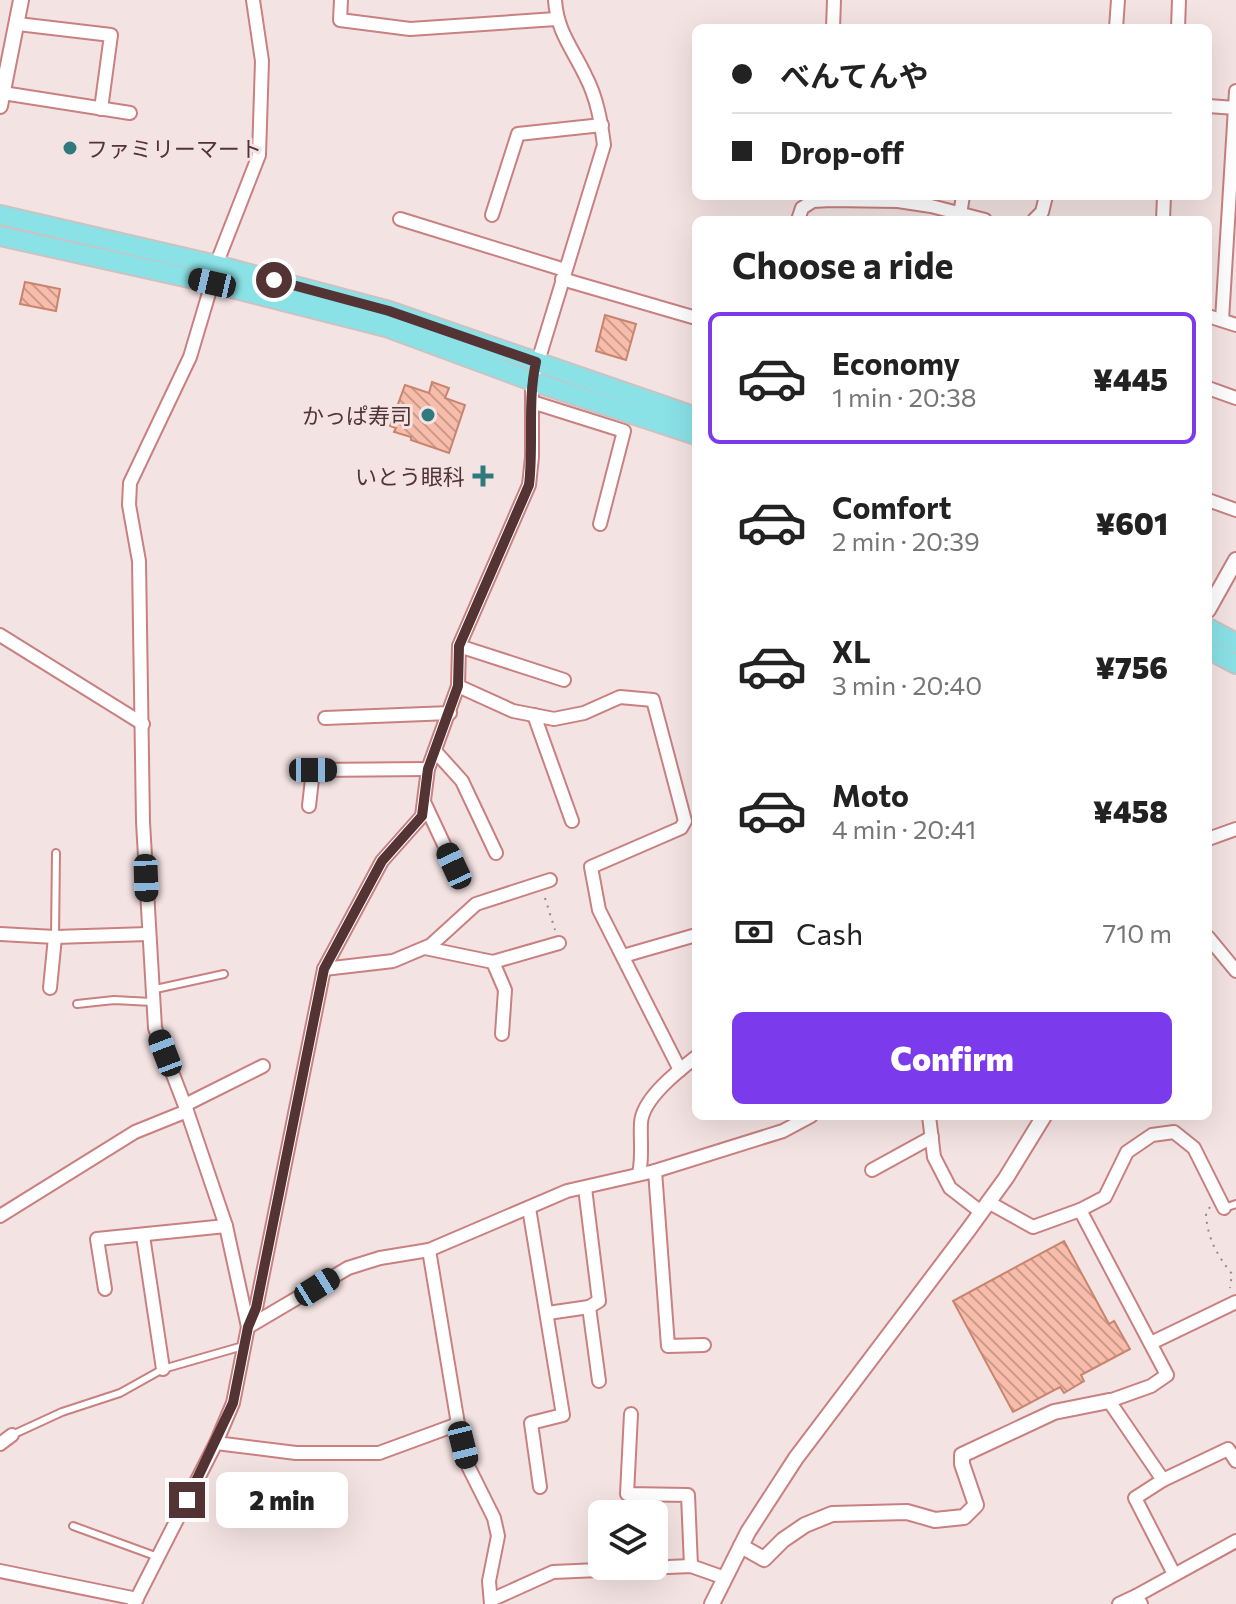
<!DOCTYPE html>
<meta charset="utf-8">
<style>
:root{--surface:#fff;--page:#f2f2f2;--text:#222;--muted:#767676;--line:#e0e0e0;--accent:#7c3aed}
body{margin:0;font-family:Commissioner,"Noto Sans JP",sans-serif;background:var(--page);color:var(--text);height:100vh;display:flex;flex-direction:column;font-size:30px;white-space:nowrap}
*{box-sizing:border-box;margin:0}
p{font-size:26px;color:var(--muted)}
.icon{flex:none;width:44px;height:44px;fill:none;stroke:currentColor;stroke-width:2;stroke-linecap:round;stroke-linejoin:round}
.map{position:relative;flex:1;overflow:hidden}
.sheet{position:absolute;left:692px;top:216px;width:520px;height:904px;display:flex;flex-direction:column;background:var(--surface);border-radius:12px;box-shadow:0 8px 32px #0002}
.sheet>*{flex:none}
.banner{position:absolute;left:692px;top:24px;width:520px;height:176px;border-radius:12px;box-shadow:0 8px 32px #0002;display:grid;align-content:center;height:176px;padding:0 40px;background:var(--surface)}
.tools{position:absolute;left:588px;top:1500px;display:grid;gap:16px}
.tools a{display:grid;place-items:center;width:80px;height:80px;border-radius:12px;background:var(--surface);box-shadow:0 8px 32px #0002;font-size:40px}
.end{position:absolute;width:36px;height:36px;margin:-18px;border:10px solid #533333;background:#fff;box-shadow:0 0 0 4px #fff}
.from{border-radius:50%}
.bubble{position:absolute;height:56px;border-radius:12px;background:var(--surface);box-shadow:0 8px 32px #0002;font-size:26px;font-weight:800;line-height:56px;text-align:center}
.car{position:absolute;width:24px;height:48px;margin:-24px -12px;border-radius:10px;box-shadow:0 0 6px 2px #0007;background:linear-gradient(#222 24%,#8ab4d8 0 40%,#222 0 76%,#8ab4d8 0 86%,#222 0)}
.banner b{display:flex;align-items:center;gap:28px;height:76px;font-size:30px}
.banner b+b{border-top:2px solid var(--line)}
.banner i{width:20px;height:20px;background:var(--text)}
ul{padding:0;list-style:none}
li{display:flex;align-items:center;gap:24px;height:132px;margin:0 16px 12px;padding:0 24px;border:4px solid transparent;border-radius:12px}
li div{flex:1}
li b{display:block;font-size:30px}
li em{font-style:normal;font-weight:800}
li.current{border-color:var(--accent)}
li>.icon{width:72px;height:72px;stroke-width:1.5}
h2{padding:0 40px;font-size:36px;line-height:96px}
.pay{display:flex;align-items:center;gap:20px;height:88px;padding:0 40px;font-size:30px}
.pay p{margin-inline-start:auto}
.primary-button{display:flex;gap:16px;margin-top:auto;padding:16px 40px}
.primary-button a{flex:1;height:92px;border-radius:12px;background:var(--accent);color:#fff;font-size:32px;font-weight:800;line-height:92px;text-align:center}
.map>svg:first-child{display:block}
.building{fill:url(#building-back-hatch);stroke:#c8846d;stroke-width:2}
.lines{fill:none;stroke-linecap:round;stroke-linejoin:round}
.service-casing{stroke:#c98080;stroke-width:10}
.minor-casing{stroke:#c98080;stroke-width:16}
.tertiary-casing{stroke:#c98080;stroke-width:18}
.primary-casing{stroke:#cbc2c2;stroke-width:22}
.path{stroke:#9d8383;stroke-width:2;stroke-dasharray:2 6;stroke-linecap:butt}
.service{stroke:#fff;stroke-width:6}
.minor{stroke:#fff;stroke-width:12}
.tertiary{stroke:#fff;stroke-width:14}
.primary{stroke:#8ae2e6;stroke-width:18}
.route{stroke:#533333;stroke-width:10}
.poi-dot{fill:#307a7d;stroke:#f4e3e3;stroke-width:3}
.labels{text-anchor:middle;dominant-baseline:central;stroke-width:6;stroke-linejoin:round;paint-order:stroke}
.poi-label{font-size:22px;fill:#533333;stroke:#f4e3e3;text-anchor:end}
</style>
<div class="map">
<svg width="1236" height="1604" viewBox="0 0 1236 1604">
<defs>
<pattern id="building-back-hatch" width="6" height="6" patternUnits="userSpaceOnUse" patternTransform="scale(2)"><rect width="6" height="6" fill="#f8bdaa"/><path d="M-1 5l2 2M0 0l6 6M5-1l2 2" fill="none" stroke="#cb9a8b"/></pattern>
</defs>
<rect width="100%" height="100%" fill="#f4e3e3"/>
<g class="building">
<polygon points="25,282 60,289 56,311 20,304"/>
<polygon points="605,315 636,324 626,360 596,351"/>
<polygon points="432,382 449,388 445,398 465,405 449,453 411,440 411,437 394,432 396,428 390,426 405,385 429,393"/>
<polygon points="1064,1241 1109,1324 1114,1321 1130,1349 1081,1375 1084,1381 1064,1393 1060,1387 1013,1412 953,1301"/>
</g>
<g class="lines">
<g class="service-casing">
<g id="service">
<polyline points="55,937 56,853"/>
<polyline points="151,990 224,974"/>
<polyline points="77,1004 114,1000 152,1002"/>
<polyline points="1224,1208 1236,1204"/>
<polyline points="12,1435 62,1412 120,1393 163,1369 243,1346"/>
<polyline points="73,1526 158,1557"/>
</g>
</g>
<g class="minor-casing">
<g id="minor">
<polyline points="341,0 340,20 410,29 556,19"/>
<polyline points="18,24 111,35 101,109"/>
<polyline points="833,28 834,0"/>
<polyline points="1116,28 1118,0"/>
<polyline points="1178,28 1179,0"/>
<polyline points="3,93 130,113"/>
<polyline points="1208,106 1236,108"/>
<polyline points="960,214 963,196"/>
<polyline points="492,215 518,134 602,125"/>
<polyline points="400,219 565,270"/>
<polyline points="798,220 802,208 813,201 831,200 898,201 931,206 985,220"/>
<polyline points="1034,220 1042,212 1046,196"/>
<polyline points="1163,220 1164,196"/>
<polyline points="216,265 259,155 262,61 253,0"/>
<polyline points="562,279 696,318"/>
<polyline points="212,283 190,357 130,483 129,505 139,561 143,822 155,1028 187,1111 226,1226 248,1327"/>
<polyline points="1208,316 1236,325"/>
<polyline points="1222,320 1236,91"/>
<polyline points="1208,388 1236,398"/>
<polyline points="532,402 624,431 600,524"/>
<polyline points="1208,500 1236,510"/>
<polyline points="0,635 143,724"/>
<polyline points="459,646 564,680"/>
<polyline points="458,686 513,711 554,719 584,713 620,697 653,700 685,821 681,828 591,867 599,910 680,1070"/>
<polyline points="534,715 572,821"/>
<polyline points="325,718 450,713"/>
<polyline points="435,751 462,781 496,853"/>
<polyline points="425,804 454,866"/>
<polyline points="309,806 313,770 428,769"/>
<polyline points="1208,839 1236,829"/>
<polyline points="0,934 55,937 148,934"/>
<polyline points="1208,937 1236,971"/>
<polyline points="425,948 493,962 559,943"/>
<polyline points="623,956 696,935"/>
<polyline points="493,962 505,990 502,1034"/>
<polyline points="324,969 393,961 431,945 476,904 550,880"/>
<polyline points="50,988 55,937"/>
<polyline points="185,1105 263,1066"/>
<polyline points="929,1116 934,1157 950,1188 981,1212"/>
<polyline points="872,1170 932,1137"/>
<polyline points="655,1171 668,1346 704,1345"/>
<path d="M639 1174C643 1156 640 1141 641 1123 642 1099 678 1071 696 1057"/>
<polyline points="988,1202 1033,1227 1080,1210 1167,1375 1151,1386 1109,1401 1163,1480 1228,1449 1236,1461"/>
<polyline points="529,1208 563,1415 531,1423 540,1487"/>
<polyline points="1080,1210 1105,1197 1127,1152 1152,1135 1174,1132 1194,1148 1224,1208"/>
<polyline points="0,1216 135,1132 187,1111"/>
<polyline points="143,1236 163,1369"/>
<polyline points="429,1250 458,1424 468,1466 494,1518 498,1536 489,1581 491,1604"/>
<polyline points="105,1289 97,1239 226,1226"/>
<polyline points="589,1307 599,1381"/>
<polyline points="548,1313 589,1307 599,1301 585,1188"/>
<polyline points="248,1327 348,1268 380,1258 429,1250 567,1191 655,1171 783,1131 811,1116"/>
<polyline points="1151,1343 1236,1302"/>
<polyline points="631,1414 627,1494 688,1495 691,1566"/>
<polyline points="216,1443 296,1453 379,1453 458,1424"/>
<polyline points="0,1444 12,1435"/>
<polyline points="1163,1480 1135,1498 1174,1574"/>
<polyline points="0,1571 137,1599"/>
<polyline points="491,1600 553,1572 691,1566 725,1578"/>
<path d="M134 1604 216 1443 233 1403 248 1327 256 1308 324 969 382 861 422 816 428 769 458 686 459 646 529 485 532 457V381L604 145C601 122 597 98 586 77 573 49 557 32 555 0"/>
<polyline points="1119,1604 1136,1596"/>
<polyline points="1141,1604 1136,1596 1236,1541"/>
</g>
</g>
<g class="tertiary-casing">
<g id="tertiary">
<polyline points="0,106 21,0"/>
<polyline points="1208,610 1236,560"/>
<polyline points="741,1546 764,1559 783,1540 805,1525 832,1514 907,1512 935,1520 964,1517 976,1505 962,1464 962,1455 1054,1412 1109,1401"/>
<polyline points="712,1604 748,1532 796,1458 969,1229 1006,1178 1044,1116"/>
</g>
</g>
<g class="primary-casing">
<g id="primary">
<polyline points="0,215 216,265 389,311 696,417"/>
<polyline points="0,236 212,283 386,327 532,381 696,435"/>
<polyline points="1208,628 1236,643"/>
<polyline points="1208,649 1236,664"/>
</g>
</g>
<g class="path">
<polyline points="545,898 555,930"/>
<path d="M1210 1207 1206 1213C1207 1238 1217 1255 1232 1274L1230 1288"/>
</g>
<use href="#service" class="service"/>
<use href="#minor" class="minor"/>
<use href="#tertiary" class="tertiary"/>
<use href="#primary" class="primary"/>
</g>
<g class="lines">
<path class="route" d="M187 1500 233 1403 248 1327 256 1308 324 969 382 861 422 816 428 769 458 686 459 646 529 485C534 444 527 402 536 362L389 311 274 280"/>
</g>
<g class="poi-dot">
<circle cx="70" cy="148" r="8"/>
<circle cx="428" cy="415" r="8"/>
<path d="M479 464h8v8h8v8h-8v8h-8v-8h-8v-8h8z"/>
</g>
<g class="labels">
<g class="poi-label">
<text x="86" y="148" text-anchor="start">ファミリーマート</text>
<text x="412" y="415">かっぱ寿司</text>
<text x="465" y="476">いとう眼科</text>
</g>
</g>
</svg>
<div class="tools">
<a><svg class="icon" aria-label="layers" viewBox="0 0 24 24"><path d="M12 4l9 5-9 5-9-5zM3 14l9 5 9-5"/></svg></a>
</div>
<i class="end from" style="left:274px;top:280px"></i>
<i class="end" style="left:187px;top:1500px"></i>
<div class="bubble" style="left:216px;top:1472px;width:132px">2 min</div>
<i class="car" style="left:212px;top:283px;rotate:283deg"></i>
<i class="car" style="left:313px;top:770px;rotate:90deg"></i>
<i class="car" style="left:454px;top:866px;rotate:335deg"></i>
<i class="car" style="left:146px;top:878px;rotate:178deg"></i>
<i class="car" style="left:165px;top:1053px;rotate:339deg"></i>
<i class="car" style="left:317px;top:1287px;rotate:58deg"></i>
<i class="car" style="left:463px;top:1445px;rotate:166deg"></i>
<div class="banner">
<b><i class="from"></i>べんてんや</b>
<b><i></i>Drop-off</b>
</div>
<section class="sheet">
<h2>Choose a ride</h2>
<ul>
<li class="current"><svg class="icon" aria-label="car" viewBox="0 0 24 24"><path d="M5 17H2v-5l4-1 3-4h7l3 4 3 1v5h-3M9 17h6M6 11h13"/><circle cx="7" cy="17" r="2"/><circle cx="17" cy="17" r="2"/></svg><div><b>Economy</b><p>1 min · 20:38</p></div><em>¥445</em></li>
<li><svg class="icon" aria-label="car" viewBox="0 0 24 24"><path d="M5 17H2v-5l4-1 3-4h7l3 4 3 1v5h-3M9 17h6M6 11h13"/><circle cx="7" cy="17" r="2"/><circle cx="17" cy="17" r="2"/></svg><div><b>Comfort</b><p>2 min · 20:39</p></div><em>¥601</em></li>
<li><svg class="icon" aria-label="car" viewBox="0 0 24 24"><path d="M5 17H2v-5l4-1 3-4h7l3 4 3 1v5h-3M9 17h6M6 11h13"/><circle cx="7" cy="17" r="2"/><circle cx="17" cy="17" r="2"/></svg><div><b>XL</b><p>3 min · 20:40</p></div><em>¥756</em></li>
<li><svg class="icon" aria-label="car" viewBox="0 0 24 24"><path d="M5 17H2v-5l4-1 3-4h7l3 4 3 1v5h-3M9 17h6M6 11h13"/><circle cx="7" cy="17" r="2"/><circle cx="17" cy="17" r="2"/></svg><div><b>Moto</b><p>4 min · 20:41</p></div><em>¥458</em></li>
</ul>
<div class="pay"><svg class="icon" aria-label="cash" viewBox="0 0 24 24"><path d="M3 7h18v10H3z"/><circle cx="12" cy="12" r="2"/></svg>Cash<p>710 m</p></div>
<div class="primary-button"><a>Confirm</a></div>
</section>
</div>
